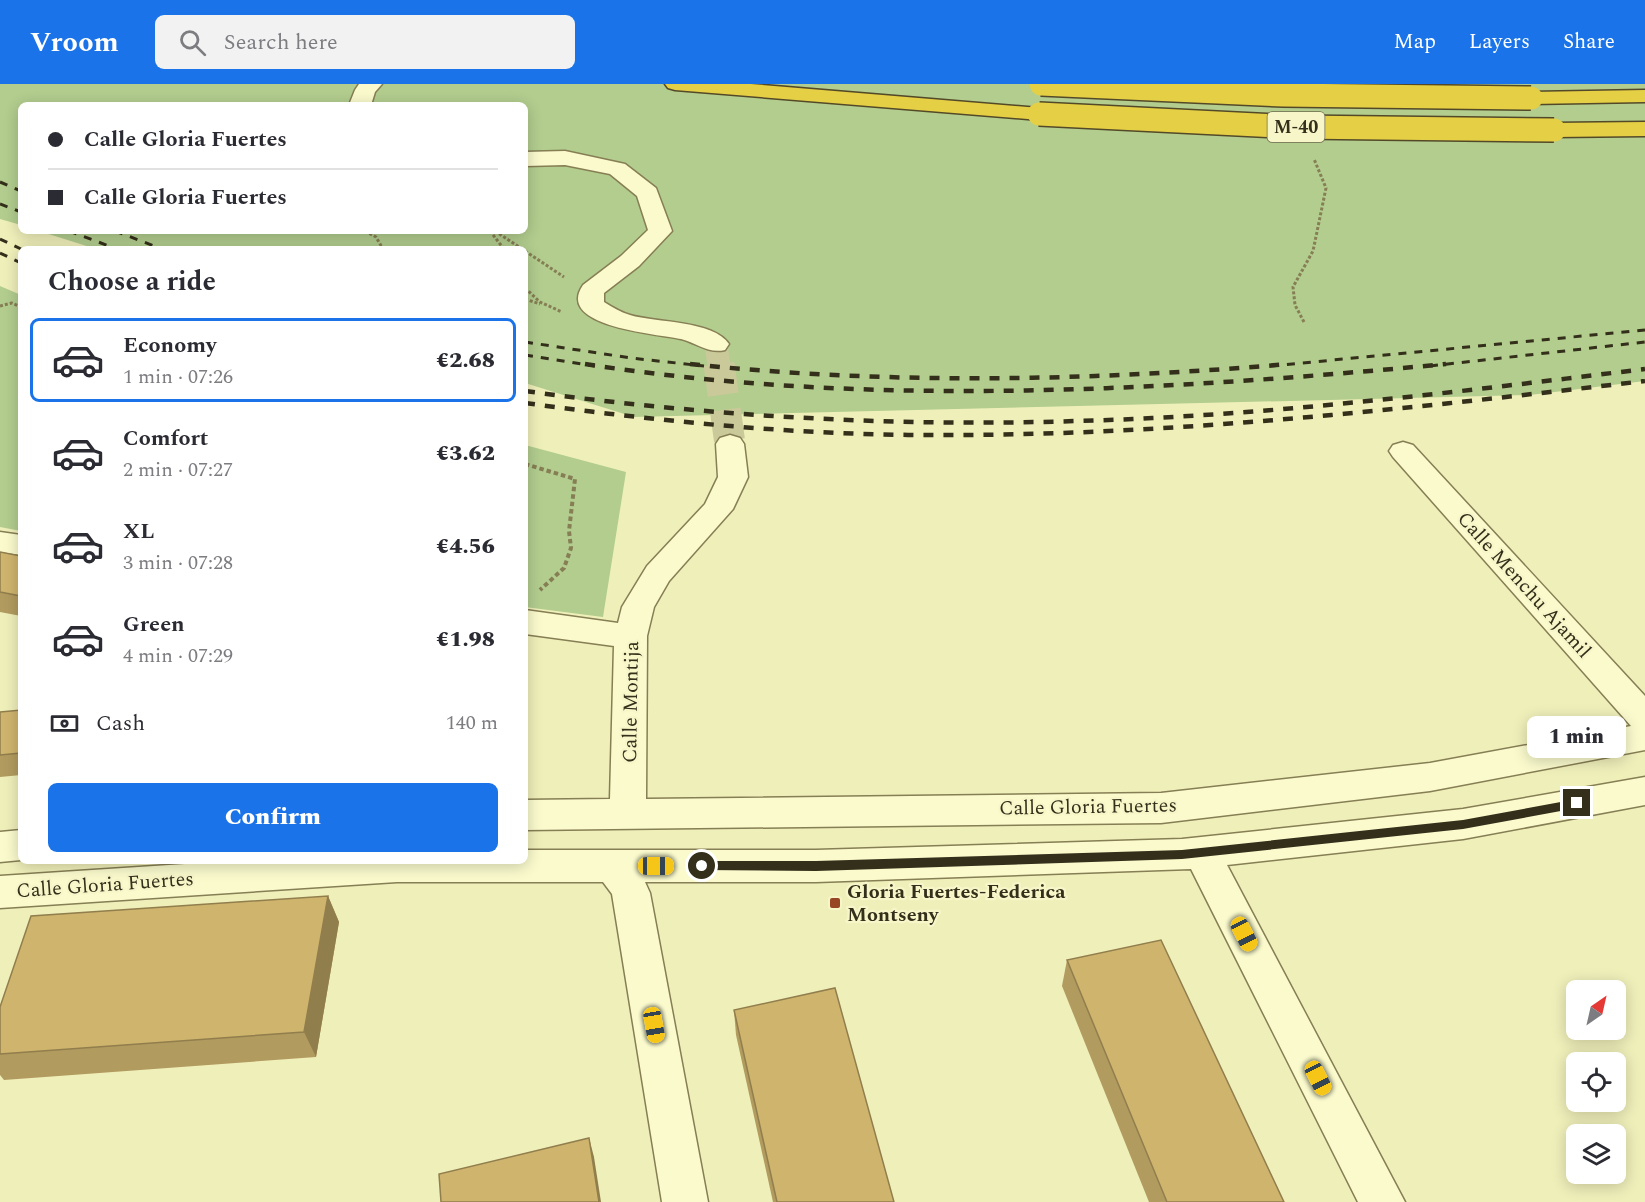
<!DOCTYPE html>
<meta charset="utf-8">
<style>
:root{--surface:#fff;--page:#f2f2f3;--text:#2b2b33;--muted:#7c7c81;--line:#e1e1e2;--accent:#1a73e8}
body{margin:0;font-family:Spectral,serif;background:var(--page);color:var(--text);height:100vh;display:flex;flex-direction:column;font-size:22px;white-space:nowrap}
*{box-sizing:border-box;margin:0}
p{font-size:20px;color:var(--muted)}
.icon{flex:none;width:33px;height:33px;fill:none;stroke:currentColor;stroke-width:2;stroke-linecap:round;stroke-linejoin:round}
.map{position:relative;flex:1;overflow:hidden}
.details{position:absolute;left:18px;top:162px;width:510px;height:618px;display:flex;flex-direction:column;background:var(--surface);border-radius:9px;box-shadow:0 3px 15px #0003}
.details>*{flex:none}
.guide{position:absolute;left:18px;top:18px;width:510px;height:132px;border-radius:9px;box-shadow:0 3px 15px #0003;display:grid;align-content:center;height:132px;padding:0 30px;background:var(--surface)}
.needle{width:39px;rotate:34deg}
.tools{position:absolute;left:1566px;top:896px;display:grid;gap:12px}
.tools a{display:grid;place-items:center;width:60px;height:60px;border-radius:9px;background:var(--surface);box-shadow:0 3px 15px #0003;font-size:30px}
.end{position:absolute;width:27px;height:27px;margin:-14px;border:8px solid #342f1a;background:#fff;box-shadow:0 0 0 3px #fff}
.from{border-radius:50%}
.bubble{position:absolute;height:42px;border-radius:9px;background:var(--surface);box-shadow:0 3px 15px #0003;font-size:20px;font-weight:800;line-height:42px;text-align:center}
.car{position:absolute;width:18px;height:36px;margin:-18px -9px;border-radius:8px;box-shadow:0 0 4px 2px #0007;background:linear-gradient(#f5c518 24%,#345 0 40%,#f5c518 0 76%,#345 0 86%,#f5c518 0)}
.guide b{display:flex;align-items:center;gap:21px;height:57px;font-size:22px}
.guide b+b{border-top:2px solid var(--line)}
.guide i{width:15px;height:15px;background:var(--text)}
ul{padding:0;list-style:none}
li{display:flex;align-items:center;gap:18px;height:84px;margin:0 12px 9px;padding:0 18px;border:3px solid transparent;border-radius:9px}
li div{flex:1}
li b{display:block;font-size:22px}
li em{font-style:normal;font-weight:800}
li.on{border-color:var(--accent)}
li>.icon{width:54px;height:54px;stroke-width:1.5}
h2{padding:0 30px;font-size:27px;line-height:72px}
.pay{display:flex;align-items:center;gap:15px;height:66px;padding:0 30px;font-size:22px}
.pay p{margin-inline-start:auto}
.button{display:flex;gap:12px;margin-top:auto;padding:12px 30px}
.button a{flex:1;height:69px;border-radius:9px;background:var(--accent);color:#fff;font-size:24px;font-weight:800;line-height:69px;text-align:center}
header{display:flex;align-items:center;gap:36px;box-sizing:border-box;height:84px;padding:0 30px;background:var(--accent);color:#fff}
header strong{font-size:28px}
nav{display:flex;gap:33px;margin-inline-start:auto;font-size:21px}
.search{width:420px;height:54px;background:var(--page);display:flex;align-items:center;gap:15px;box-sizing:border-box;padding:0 21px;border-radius:9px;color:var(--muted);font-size:22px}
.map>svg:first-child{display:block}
.green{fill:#b2cd8e}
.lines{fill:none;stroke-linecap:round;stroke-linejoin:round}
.minor-tunnel-far1{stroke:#cac99a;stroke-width:23;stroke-dasharray:23 12;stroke-linecap:butt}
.minor-tunnel{stroke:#cac99a;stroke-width:31;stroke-dasharray:31 15;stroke-linecap:butt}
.minor-casing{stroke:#867e54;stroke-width:3}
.highway-casing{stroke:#534929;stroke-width:3}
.path-far1{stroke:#867e54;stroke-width:3;stroke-dasharray:3 2;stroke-linecap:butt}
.path{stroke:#867e54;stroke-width:4;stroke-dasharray:4.5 3;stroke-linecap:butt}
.minor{fill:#fafacd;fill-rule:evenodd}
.highway{fill:#e5cf44;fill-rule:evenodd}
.rail-far1{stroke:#342f1a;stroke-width:3;stroke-dasharray:8 8;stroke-linecap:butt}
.rail{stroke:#342f1a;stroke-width:4.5;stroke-dasharray:10 10;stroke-linecap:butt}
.highway-bridge-casing{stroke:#534929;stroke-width:26;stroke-linecap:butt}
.highway-bridge{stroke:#e5cf44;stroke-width:23}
.wall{fill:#b29b5f}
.shaded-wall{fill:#917e4d}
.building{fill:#cfb46e;stroke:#917e4d;stroke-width:1.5}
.route{fill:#342f1a}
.poi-dot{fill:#974522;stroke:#f6f6c9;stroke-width:2}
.labels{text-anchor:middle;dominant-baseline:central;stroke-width:4.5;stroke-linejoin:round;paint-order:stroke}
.shield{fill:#f6f6c9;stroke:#6e6b4e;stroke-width:1.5}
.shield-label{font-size:18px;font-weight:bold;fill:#342f1a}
.street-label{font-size:20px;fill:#342f1a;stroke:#f6f6c9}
.poi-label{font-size:20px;font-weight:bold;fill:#342f1a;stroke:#f6f6c9;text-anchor:start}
</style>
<header>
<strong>Vroom</strong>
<div class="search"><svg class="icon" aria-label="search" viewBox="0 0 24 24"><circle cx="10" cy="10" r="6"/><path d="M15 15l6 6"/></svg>Search here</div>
<nav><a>Map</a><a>Layers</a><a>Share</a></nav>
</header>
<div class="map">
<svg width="1645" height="1118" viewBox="0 0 1645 1118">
<rect width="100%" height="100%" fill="#efefba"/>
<g class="green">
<polygon points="0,0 1645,0 1645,297 1530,311 634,333 525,299 525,165 96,165 39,147 525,147 525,21 21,21 21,141 0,135"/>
<polygon points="0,202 21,211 21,447 0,443"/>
<polygon points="525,361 626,388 603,533 525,523"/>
</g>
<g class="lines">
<polyline class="minor-tunnel-far1" points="716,260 719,282"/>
<polyline class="minor-tunnel" points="719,280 730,360"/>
<g class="minor-casing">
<g id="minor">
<polygon points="359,0 382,0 375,8 371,21 349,21 355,6"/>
<path d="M565 67 625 80 656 104 672 147 639 182 604 209V218C612 223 620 228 630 231 656 239 713 236 729 260L725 266C708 270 697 259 681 255 659 250 554 243 583 201L621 172 648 146 637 112 610 90 565 81 525 82V68Z"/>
<polygon points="730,351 740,354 744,360 748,393 733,425 669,497 654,523 647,552 646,715 1161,709 1430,679 1631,642 1393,373 1389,367 1393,361 1403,358 1413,361 1645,612 1645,666 1430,707 1161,739 525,746 525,716 610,715 614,562 525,550 525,526 618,539 622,523 647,482 705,420 718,393 716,360 720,354"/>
<polygon points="0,448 21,451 21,471 0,468"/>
<polygon points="1645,693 1645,721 1463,755 1227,781 1405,1118 1358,1118 1191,785 816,798 645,798 650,809 708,1118 662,1118 612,810 603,798 397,798 0,824 0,792 231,777 525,777 525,766 816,766 1182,755 1463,725"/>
<polygon points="21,746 21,776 0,778 0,748"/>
</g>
</g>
<g class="highway-casing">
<g id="highway">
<polygon points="665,0 751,0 1039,24 1047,25 1050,30 1047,35 1039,36 675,6 668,4"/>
<polygon points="1645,6 1645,18 1531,20 1524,18 1520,14 1524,10 1531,8"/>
<polygon points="1645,38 1645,52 1554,53 1546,51 1543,46 1546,41 1554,39"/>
</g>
</g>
<g class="path-far1">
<polyline points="365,147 376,153 383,165"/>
<polyline points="490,147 504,165"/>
<polyline points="495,147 522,165"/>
<polyline points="525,167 564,193"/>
<polyline points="525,204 540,218 562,228"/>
<polyline points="525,215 540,220"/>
<polyline points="0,222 12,219 21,223"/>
<polyline points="1304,238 1295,221 1293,203 1313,167 1326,104 1314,75"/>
</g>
<polyline class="path" points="525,380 575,395 569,447 571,464 564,484 540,506"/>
<use href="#minor" class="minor"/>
<use href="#highway" class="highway"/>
<g class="rail-far1">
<polyline points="0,98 21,107"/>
<polyline points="0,120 21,128"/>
<polyline points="69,147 117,165"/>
<polyline points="115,147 162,165"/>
<polyline points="0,155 21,165"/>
<polyline points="0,169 21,179"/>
<polyline points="525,258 631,274 704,282"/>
<polyline points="525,271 595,282"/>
<polyline points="1271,282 1645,246"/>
<polyline points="1430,282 1645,258"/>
</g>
<g class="rail">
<path d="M585 280C869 324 1161 307 1446 280"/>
<path d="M690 280C888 301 1090 297 1289 280"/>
<path d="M525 307C708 332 892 343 1077 337 1267 332 1456 308 1645 285"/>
<path d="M525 319C665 338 806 352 947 351 1181 351 1413 324 1645 297"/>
</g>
<g class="highway-bridge-casing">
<g id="highway-bridge">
<polyline points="1041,0 1283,11 1531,14"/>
<polyline points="1039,30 1299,43 1554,46"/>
</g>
</g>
<use href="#highway-bridge" class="highway-bridge"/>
</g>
<g class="wall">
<polygon points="0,468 21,472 21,532 0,528"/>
<polygon points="21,626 21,691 0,693 0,628"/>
<polygon points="328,812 339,838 316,973 4,996 0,991 0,923"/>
<polygon points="1067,876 1284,1118 1149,1118 1062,902"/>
<polygon points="734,926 894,1118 773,1118 736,951"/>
</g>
<g class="shaded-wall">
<polygon points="328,812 339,838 316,973 304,948"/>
<polygon points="589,1054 594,1073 601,1118 599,1118"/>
</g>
<g class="building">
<polygon points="0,468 21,472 21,512 0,508"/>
<polygon points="21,626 21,669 0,671 0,628"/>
<polygon points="328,812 304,948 0,970 0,923 31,832"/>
<polygon points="1161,856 1284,1118 1167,1118 1067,876"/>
<polygon points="835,904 894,1118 777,1118 734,926"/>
<polygon points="589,1054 599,1118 441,1118 439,1090"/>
</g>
<polygon class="route" points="1577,715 1582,719 1577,724 1463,745 1182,775 816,787 702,786 696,782 702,777 816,777 1182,766 1463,736"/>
<rect class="poi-dot" x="829" y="813" width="12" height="12" rx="3"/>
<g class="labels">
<rect class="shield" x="1267.5" y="28" width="57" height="30" rx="4.5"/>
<g class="shield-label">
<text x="1296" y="43">M-40</text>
</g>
<g class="street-label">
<text transform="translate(1524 501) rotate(48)">Calle Menchu Ajamil</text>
<text transform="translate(631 618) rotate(-89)">Calle Montija</text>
<text transform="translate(1088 723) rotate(-1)">Calle Gloria Fuertes</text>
<text transform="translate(105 801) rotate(-4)">Calle Gloria Fuertes</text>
</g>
<g class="poi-label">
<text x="847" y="808">Gloria Fuertes-Federica<tspan x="847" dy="23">Montseny</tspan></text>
</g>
</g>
</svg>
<div class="tools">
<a><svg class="needle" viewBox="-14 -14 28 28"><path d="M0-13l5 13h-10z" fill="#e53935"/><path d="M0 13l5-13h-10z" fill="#7c7c81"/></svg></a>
<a><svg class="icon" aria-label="locate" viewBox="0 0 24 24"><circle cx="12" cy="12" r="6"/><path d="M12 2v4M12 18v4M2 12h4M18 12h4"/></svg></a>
<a><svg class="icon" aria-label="layers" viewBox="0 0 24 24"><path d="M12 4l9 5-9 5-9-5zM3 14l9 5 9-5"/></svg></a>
</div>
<i class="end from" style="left:702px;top:782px"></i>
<i class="end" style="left:1577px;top:719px"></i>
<div class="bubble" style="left:1527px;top:632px;width:99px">1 min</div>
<i class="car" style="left:656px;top:782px;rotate:90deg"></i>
<i class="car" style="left:1244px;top:850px;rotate:153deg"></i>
<i class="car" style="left:654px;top:941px;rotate:170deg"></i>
<i class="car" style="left:1318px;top:994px;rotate:153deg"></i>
<div class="guide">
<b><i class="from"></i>Calle Gloria Fuertes</b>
<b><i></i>Calle Gloria Fuertes</b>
</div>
<section class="details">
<h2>Choose a ride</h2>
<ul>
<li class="on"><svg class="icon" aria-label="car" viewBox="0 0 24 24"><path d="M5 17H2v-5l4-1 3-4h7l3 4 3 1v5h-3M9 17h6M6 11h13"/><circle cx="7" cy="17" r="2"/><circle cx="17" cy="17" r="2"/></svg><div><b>Economy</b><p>1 min · 07:26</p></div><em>€2.68</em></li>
<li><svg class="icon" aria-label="car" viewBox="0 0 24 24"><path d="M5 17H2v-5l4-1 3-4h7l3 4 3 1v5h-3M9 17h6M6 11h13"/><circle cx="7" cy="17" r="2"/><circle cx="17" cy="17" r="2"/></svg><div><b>Comfort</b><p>2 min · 07:27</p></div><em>€3.62</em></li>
<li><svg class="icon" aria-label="car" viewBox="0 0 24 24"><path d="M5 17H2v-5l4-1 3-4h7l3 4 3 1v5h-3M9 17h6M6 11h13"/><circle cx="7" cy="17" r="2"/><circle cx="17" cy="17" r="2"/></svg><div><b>XL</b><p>3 min · 07:28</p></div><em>€4.56</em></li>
<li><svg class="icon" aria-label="car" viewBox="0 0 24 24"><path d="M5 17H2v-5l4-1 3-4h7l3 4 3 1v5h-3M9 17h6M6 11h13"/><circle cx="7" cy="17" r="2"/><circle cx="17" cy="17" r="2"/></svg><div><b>Green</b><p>4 min · 07:29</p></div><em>€1.98</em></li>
</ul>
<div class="pay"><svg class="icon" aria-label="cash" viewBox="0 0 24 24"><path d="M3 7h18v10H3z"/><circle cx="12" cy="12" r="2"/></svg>Cash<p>140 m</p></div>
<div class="button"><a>Confirm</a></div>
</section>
</div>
